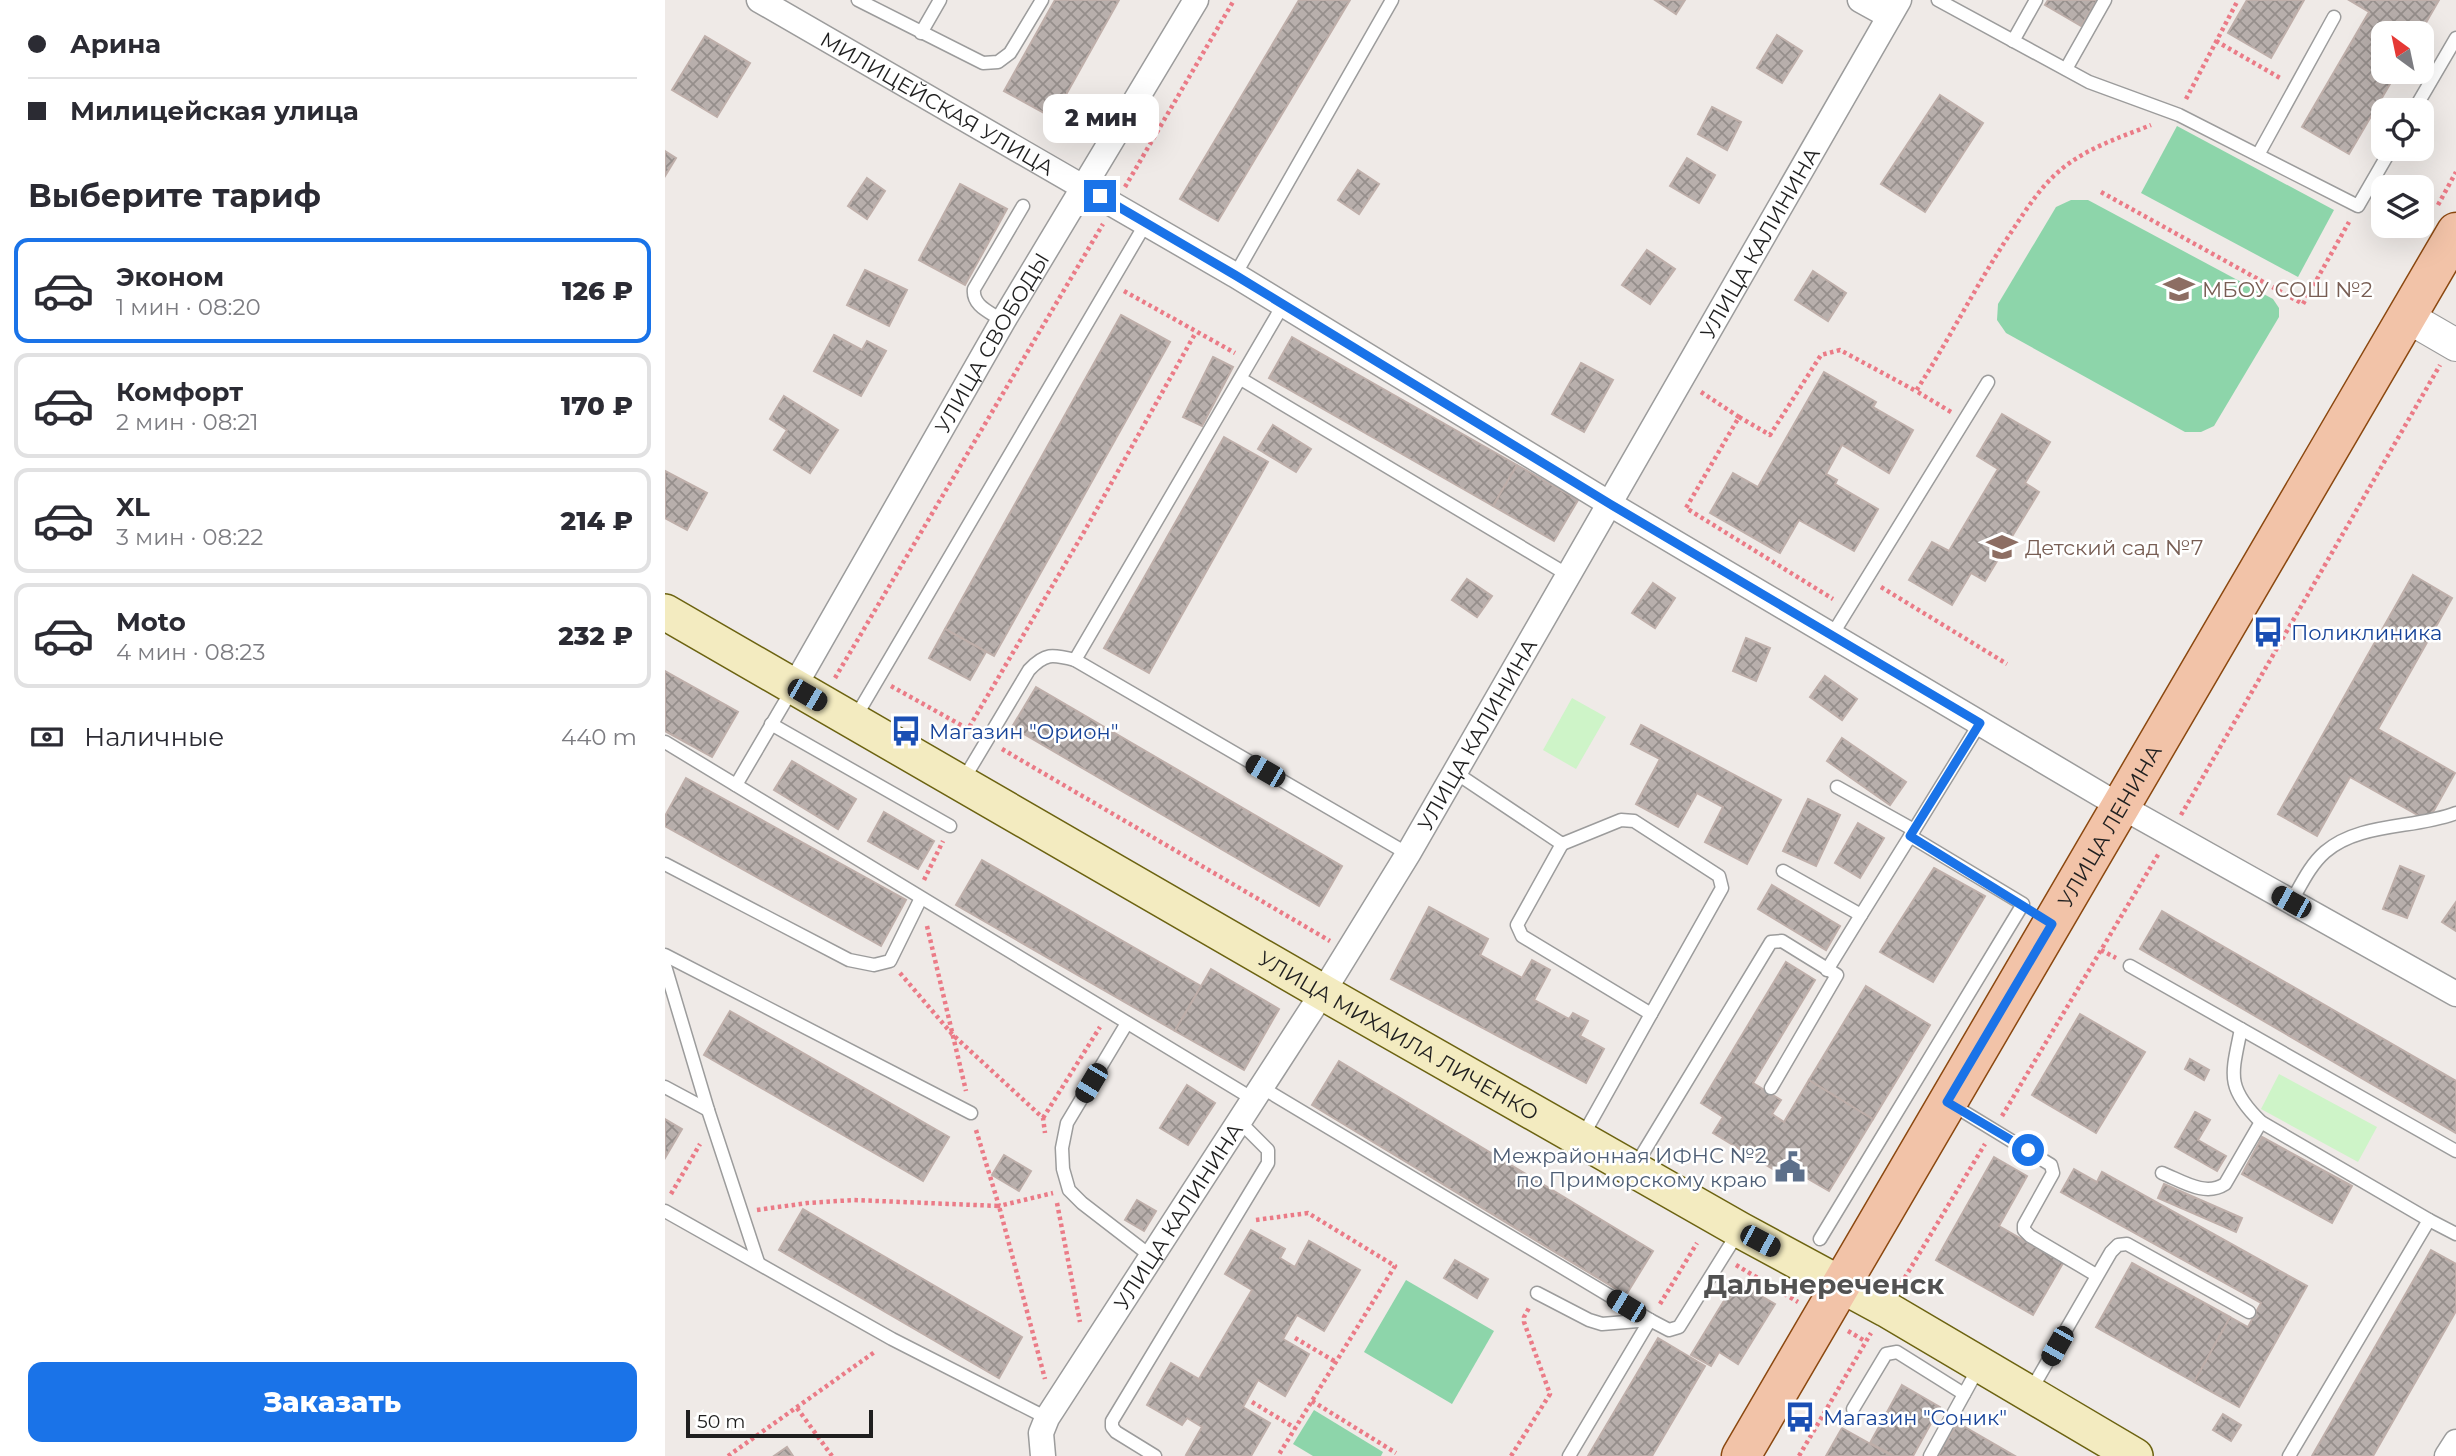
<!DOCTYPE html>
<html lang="ru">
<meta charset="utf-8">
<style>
:root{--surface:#fff;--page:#f7f7f7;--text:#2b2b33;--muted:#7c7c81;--line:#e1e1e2;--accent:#1a73e8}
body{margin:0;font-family:Montserrat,sans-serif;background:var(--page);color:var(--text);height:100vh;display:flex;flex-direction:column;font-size:26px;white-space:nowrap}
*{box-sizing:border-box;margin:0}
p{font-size:23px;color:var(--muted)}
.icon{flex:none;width:38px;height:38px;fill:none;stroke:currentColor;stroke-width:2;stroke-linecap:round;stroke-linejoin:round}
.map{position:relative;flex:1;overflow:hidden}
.drawer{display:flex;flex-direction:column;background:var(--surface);width:665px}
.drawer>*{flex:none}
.top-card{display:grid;align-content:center;height:154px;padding:0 28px;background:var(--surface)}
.needle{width:46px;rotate:327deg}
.fabs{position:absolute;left:1706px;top:21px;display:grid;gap:14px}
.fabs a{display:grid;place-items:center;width:63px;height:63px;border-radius:14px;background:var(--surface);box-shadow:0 7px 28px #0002;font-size:35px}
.scale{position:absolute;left:21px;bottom:18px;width:187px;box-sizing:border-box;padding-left:7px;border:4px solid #1f1f1f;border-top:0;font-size:19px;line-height:24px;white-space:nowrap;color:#1f1f1f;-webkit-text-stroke:5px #fff;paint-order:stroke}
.end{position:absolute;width:32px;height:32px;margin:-16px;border:9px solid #1a73e8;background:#fff;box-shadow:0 0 0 4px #fff}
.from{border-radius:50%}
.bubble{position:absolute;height:49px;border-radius:14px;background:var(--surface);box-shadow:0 7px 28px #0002;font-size:23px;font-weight:800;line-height:49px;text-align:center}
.car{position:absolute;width:21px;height:42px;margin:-21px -10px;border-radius:9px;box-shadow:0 0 5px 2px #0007;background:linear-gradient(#222 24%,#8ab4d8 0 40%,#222 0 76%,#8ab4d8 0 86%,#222 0)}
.top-card b{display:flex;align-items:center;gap:24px;height:66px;font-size:26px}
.top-card b+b{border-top:2px solid var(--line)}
.top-card i{width:18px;height:18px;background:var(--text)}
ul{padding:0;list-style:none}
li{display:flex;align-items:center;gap:21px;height:105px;margin:0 14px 10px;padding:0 14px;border:4px solid var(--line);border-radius:14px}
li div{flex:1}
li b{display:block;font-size:26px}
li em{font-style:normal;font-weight:800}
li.selected{border-color:var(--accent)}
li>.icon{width:63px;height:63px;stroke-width:1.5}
h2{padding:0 28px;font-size:32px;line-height:84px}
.pay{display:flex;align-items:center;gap:18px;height:77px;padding:0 28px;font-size:26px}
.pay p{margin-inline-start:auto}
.cta{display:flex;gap:14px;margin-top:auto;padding:14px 28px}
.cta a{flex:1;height:80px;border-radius:14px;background:var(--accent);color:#fff;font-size:28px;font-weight:800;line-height:80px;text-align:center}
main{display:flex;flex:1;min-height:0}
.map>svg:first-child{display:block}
.park{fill:#cef4c8}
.pitch{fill:#8dd5aa}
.building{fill:url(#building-cross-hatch);stroke:#bfafaa;stroke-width:2}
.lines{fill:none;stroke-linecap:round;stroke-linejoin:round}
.service-casing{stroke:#9c9c9c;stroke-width:15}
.minor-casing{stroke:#9c9c9c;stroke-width:27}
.tertiary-casing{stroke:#9c9c9c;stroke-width:34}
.secondary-casing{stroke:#6c6311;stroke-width:38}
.primary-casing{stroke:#8b4810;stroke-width:41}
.path{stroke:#eb7b87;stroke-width:4.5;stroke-dasharray:3.5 3.5;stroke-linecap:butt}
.service{stroke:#fff;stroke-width:12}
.minor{stroke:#fff;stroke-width:24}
.tertiary{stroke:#fff;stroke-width:32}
.secondary{stroke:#f3ebc0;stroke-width:35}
.primary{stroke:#f2c3a8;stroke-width:38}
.route{stroke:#1a73e8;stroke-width:9}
.labels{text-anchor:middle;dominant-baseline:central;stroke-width:5;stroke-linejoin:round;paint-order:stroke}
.street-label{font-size:21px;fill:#1f1f1f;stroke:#fff}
.education-label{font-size:21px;fill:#785e54;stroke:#fff;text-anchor:start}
.transit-label{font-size:21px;fill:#164399;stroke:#fff;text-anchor:start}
.service-label{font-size:21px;fill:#4e5e75;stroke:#fff;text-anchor:end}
.district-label{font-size:28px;font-weight:bold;fill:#525252;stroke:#fff}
</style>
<main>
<section class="drawer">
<div class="top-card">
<b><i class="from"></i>Арина</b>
<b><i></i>Милицейская улица</b>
</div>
<h2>Выберите тариф</h2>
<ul>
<li class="selected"><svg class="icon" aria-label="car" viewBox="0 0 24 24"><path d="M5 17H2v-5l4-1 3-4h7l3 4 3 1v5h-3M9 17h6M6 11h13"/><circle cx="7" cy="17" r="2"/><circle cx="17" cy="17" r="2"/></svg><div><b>Эконом</b><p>1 мин · 08:20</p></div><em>126 ₽</em></li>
<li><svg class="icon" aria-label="car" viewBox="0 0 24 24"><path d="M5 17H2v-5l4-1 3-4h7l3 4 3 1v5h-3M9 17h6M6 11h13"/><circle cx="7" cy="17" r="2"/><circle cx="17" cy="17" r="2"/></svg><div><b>Комфорт</b><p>2 мин · 08:21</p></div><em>170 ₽</em></li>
<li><svg class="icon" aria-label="car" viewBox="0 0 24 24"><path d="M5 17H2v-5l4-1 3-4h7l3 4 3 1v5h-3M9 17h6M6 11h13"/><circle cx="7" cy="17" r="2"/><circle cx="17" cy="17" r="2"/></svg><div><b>XL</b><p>3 мин · 08:22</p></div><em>214 ₽</em></li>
<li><svg class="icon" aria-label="car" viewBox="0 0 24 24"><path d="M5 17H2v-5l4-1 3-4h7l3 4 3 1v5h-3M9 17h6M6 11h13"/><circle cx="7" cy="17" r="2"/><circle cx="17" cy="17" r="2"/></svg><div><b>Moto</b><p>4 мин · 08:23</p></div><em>232 ₽</em></li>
</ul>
<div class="pay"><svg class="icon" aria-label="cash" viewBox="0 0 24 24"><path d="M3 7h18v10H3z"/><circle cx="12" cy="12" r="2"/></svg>Наличные<p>440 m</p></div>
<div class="cta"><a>Заказать</a></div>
</section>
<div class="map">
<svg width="1791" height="1456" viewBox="0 0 1791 1456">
<defs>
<pattern id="building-cross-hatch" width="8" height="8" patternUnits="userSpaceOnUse" patternTransform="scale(1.75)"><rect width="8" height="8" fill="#b8afac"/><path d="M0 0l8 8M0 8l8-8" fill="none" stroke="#958e8b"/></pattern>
</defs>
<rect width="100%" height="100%" fill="#efeae7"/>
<g class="park">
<polygon points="907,698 941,717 911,769 878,750"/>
<polygon points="1614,1074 1712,1127 1693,1162 1596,1109"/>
</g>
<g class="pitch">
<polygon points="1512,126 1669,210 1633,277 1476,193"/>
<polygon points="1406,200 1423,200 1608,299 1614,308 1614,317 1549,426 1536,432 1520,432 1341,333 1332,320 1333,304 1391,207"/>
<polygon points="741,1280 829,1331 787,1404 699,1352"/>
<polygon points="649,1410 718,1452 716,1456 648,1456 628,1444"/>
</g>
<g class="building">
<polygon points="390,0 454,0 388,118 339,91"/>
<polygon points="634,0 685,0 553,221 515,199"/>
<polygon points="990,0 1020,0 1011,14"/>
<polygon points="1383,0 1432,0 1416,26 1380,5"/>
<polygon points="1582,0 1639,0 1606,58 1563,33"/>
<polygon points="1684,0 1774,0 1755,33 1718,33 1718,72 1732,72 1684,154 1637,127 1704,12"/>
<polygon points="1112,35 1137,51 1117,83 1092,68"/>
<polygon points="40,36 85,63 52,117 7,90"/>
<polygon points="1275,95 1318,123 1260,212 1216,184"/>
<polygon points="1047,107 1076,122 1062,150 1033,134"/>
<polygon points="0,151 11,158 0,176"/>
<polygon points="1022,158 1050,175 1034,203 1005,186"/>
<polygon points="693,170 714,184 694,214 673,200"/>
<polygon points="202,178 220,191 202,219 183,206"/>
<polygon points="295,184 342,209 300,285 254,260"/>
<polygon points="982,250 1010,269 985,304 957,285"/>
<polygon points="200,270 242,290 224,326 182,305"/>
<polygon points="1148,271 1181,293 1163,321 1130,300"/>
<polygon points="456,315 505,342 329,656 280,629"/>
<polygon points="169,335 197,350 202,341 221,351 196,396 149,371"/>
<polygon points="627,337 852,465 828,506 604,378"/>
<polygon points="548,357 568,367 537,426 518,417"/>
<polygon points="916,363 948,380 919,432 887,414"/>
<polygon points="1159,372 1211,402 1208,407 1248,430 1224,473 1177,445 1161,474 1172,480 1170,484 1213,509 1189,551 1134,520 1115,553 1045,513 1068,473 1093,487"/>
<polygon points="119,396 173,430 145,473 109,450 122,430 105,419"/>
<polygon points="1337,414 1385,442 1360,483 1374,492 1320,581 1306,573 1287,605 1244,580 1267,542 1284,551 1333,469 1312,456"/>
<polygon points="608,425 646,449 631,472 593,449"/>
<polygon points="559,437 603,462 484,673 439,648"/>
<polygon points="852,465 913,500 889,541 828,506"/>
<polygon points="0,471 42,493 22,530 0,518"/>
<polygon points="1748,575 1787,598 1713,729 1790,773 1763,821 1685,777 1652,836 1613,814"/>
<polygon points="802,579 827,596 812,617 787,600"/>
<polygon points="988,583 1010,598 990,628 967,613"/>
<polygon points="280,629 321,652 305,680 264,658"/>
<polygon points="1081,638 1105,648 1091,681 1068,671"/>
<polygon points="0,671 73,712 47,757 0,731"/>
<polygon points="1160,676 1192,699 1177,720 1145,697"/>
<polygon points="371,687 677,866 654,906 347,727"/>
<polygon points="976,725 1116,800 1082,864 1040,842 1058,807 1032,793 1013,827 971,804 995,759 966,744"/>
<polygon points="1177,738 1241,782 1225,805 1162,761"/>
<polygon points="127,761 191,799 173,829 109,790"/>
<polygon points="21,778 241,900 216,946 0,826 0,816"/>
<polygon points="1143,799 1175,815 1151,866 1118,851"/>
<polygon points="219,812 269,841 253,869 203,841"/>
<polygon points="1193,823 1219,838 1195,878 1170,863"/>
<polygon points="317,860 536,986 510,1031 291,905"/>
<polygon points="1735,866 1759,876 1742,918 1718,909"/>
<polygon points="1269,868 1320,896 1268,982 1215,952"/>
<polygon points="1107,885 1175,926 1161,950 1093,909"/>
<polygon points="1791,902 1791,931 1777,922"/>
<polygon points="764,907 823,939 815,955 857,978 867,960 885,970 869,1000 904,1019 908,1013 923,1021 915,1036 939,1049 921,1083 726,979"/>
<polygon points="1497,911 1791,1081 1791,1133 1475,949"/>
<polygon points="1121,962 1150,980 1088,1083 1116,1100 1107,1114 1119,1122 1144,1080 1208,1119 1164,1191 1131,1172 1126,1180 1048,1133 1058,1117 1036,1103"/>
<polygon points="546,969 614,1009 579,1070 510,1031"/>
<polygon points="1201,986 1265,1025 1208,1119 1144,1080"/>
<polygon points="65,1011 284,1137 258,1181 39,1055"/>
<polygon points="1415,1014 1480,1052 1431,1133 1367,1095"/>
<polygon points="1525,1059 1544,1070 1539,1080 1520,1069"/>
<polygon points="674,1061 988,1251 961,1295 647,1105"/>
<polygon points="522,1085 550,1103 523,1145 495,1128"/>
<polygon points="1530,1112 1545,1120 1533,1140 1561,1156 1552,1171 1510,1147"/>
<polygon points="0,1119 17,1129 0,1158"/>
<polygon points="1597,1137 1687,1186 1667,1223 1577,1174"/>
<polygon points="339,1155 366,1171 354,1191 327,1175"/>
<polygon points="1329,1157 1362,1176 1334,1226 1398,1263 1368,1315 1271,1260"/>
<polygon points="1409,1169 1432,1182 1437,1172 1642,1286 1574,1407 1529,1382 1565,1317 1583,1327 1596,1303 1396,1192"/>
<polygon points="1499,1184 1577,1218 1571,1232 1493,1198"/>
<polygon points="472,1200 491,1211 479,1231 460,1220"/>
<polygon points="138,1209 357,1337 334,1378 114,1250"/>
<polygon points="586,1230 620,1249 615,1258 630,1267 644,1241 695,1270 659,1331 632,1315 618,1339 644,1354 620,1396 593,1380 578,1407 605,1423 586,1456 524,1456 521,1455 537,1427 522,1418 517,1425 482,1405 506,1363 534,1379 587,1290 560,1274"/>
<polygon points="1766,1250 1791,1264 1791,1311 1708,1456 1647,1456"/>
<polygon points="790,1260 823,1279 812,1298 779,1278"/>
<polygon points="1467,1263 1565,1317 1529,1382 1431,1327"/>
<polygon points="1071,1281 1110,1304 1073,1364 1054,1352 1046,1366 1026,1355"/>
<polygon points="993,1338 1040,1366 987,1456 923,1456"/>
<polygon points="1237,1385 1275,1407 1248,1456 1229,1456 1205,1443"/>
<polygon points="1558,1414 1576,1425 1566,1441 1548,1430"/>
<polygon points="1293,1423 1350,1456 1273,1456"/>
<polygon points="1177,1428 1227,1456 1161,1456"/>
<polygon points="122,1447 128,1456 109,1456"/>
</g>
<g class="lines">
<g class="service-casing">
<g id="service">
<polyline points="193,0 318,63 333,62 345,53 377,0"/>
<polyline points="1273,0 1424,82 1514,115 1693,206 1726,149"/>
<polyline points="256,33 275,0"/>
<polyline points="1348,41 1371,0"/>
<polyline points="1401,69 1440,0"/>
<polyline points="1749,110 1791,38"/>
<polyline points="1593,155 1669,17"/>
<polyline points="570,275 727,0"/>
<polyline points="618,305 410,660 743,854"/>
<path d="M338 321C325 312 307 306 309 289L358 206"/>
<polyline points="576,379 903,575"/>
<polyline points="1167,635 1323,382"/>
<polyline points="190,718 481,223"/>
<polyline points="106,724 285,826"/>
<polyline points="0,742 588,1099"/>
<polyline points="791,773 897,844 956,820 969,821 1054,876 1057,888 986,1014"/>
<path d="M297 782 364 670C380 653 387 654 410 660"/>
<polyline points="71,785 128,688"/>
<polyline points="1172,787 1249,830 1196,915"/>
<polyline points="1249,830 1315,723"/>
<polyline points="897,844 852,925 857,936 986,1014 916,1139"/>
<polyline points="0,864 184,960 209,965 225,961 256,898"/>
<polyline points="1118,871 1196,915 1162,970"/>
<path d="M1626 902C1636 885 1645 865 1660 852 1695 822 1750 829 1791 813"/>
<polyline points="0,955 306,1113"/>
<polyline points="0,966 43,1110 93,1262"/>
<polyline points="1465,966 1791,1151"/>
<polyline points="462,1023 402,1123 397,1148 398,1169 404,1190 417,1203 487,1257"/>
<path d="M1576 1029C1567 1074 1560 1087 1596 1122L1764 1220 1624 1456"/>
<polyline points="0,1087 43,1110"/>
<polyline points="596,1087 985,1320"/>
<polyline points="1286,1104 1386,1165 1388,1173 1359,1225 1359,1230 1365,1236 1431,1275"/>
<polyline points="969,1168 1106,942 1117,941 1172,975 1106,1088"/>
<path d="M1497 1173C1517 1181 1540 1197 1560 1184L1596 1122"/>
<polyline points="0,1211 227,1339 382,1418"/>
<polyline points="1764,1220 1791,1234"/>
<polyline points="1155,1239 1358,904 1245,836"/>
<polyline points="872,1293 924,1320 937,1324 985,1320"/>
<polyline points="1365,1392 1446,1252 1453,1245 1462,1244 1584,1312"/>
<polyline points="1188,1409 1221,1354 1232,1352 1299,1394"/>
<polyline points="490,1456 451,1432 447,1427 447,1421 603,1163 603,1150 574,1121"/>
<polyline points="904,1456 985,1320 1004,1330 1014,1327 1074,1231"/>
<polyline points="1265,1456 1314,1367"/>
</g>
</g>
<g class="minor-casing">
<g id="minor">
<path id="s1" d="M94 0 570 275 945 504 1443 799 1791 994"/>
<polyline points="1195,0 1224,16"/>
<path id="s2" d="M129 687 338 321 531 0"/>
<path id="s3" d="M378 1456 376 1433 382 1418 658 992 743 854 1234 0"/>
<polyline points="1782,1456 1791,1442"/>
</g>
</g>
<g class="tertiary-casing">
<polyline id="tertiary" points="1741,316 1791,345"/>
</g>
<g class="secondary-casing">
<g id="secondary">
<path id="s4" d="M0 612 673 1001 1075 1230 1221 1309 1470 1456"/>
</g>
</g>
<g class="primary-casing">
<g id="primary">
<path id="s5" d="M1076 1456 1791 232"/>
</g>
</g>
<g class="path">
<polyline points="1551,41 1615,78"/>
<polyline points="1521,99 1573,0"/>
<polyline points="460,187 569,0"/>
<polyline points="1436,192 1638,304 1684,222"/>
<polyline points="1773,205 1791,172"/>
<polyline points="459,291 570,353"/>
<polyline points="1036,392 1074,417 1021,508 1168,599"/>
<path d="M1286 412 1251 391C1284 340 1311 285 1345 234 1361 210 1376 185 1399 167 1425 147 1456 137 1486 125"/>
<polyline points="1074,417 1105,435 1156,355 1175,350 1251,391"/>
<polyline points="1216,587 1342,664"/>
<polyline points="170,678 438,224"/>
<polyline points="226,686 303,729 419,532 531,332"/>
<polyline points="337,749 665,941"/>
<polyline points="1516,815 1775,365"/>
<polyline points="259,880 278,841"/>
<polyline points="262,926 301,1091"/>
<polyline points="1436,950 1451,958"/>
<polyline points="235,973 287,1034 378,1118 380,1133"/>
<polyline points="1337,1116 1494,853"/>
<polyline points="378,1118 435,1027"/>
<polyline points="311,1130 334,1206 388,1193"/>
<polyline points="6,1194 35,1144"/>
<polyline points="392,1203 415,1322"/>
<polyline points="92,1210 142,1203 189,1200 334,1206 380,1379"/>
<polyline points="591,1220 643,1213 730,1266 613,1456"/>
<polyline points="1071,1265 1133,1302"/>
<polyline points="1236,1284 1320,1144"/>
<polyline points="995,1304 1032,1243"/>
<polyline points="1183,1331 1200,1341"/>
<polyline points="630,1338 671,1362"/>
<polyline points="647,1401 731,1453"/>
<polyline points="587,1402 630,1428"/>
<polyline points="132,1408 167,1456"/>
<polyline points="63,1456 211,1351"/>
<polyline points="846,1456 885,1394 859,1322 859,1317 865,1306"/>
<polyline points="1134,1456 1206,1333"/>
</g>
<use href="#service" class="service"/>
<use href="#minor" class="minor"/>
<use href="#tertiary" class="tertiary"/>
<use href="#secondary" class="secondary"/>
<use href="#primary" class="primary"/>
</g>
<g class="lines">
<polyline class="route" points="435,196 570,275 945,504 1315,723 1245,836 1387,924 1282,1102 1363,1150"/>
</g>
<defs>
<g id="school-bare" transform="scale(2.415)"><path d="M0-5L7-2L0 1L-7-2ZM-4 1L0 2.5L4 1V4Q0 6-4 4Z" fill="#8d6e63" stroke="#fff" stroke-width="2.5" paint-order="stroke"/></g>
<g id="bus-bare" transform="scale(2.415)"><path d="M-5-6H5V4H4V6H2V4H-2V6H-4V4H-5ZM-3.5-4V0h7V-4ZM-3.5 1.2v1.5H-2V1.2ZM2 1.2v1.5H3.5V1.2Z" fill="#1a4fb4" stroke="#fff" stroke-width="2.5" paint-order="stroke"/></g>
<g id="civic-bare" transform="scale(2.415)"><path d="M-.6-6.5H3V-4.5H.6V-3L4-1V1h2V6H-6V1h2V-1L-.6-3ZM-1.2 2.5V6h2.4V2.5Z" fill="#5c6f8a" stroke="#fff" stroke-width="2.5" paint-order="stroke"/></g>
</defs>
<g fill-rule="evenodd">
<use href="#school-bare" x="1514" y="289"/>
<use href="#school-bare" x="1337" y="547"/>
<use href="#bus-bare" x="1603" y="632"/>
<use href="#bus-bare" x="241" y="731"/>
<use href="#civic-bare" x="1125" y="1167"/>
<use href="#bus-bare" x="1135" y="1417"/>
</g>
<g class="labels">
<g class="street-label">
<text stroke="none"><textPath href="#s1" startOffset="206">МИЛИЦЕЙСКАЯ УЛИЦА</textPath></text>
<text stroke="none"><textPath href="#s3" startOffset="1414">УЛИЦА КАЛИНИНА</textPath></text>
<text stroke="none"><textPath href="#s2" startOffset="397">УЛИЦА СВОБОДЫ</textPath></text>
<text stroke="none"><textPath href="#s3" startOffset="847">УЛИЦА КАЛИНИНА</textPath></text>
<text stroke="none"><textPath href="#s5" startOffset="730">УЛИЦА ЛЕНИНА</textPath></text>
<text stroke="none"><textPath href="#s4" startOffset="847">УЛИЦА МИХАИЛА ЛИЧЕНКО</textPath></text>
<text stroke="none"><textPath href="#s3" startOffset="280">УЛИЦА КАЛИНИНА</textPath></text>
</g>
<g class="education-label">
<text x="1537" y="289">МБОУ СОШ №2</text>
<text x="1360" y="547">Детский сад №7</text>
</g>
<g class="transit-label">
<text x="1626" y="632">Поликлиника</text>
<text x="264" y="731">Магазин "Орион"</text>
<text x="1158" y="1417">Магазин "Соник"</text>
</g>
<g class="service-label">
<text x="1102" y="1155">Межрайонная ИФНС №2<tspan x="1102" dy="24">по Приморскому краю</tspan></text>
</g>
<g class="district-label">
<text x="1159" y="1284">Дальнереченск</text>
</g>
</g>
</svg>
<div class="fabs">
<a><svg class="needle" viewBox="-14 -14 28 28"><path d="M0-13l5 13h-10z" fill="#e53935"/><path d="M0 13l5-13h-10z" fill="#7c7c81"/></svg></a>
<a><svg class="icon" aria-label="locate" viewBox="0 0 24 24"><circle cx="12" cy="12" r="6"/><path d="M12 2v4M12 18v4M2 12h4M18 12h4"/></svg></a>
<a><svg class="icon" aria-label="layers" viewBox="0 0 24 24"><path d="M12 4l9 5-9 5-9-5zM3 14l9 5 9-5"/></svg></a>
</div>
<div class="scale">50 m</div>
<i class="end from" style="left:1363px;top:1150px"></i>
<i class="end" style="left:435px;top:196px"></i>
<div class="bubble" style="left:378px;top:94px;width:116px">2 мин</div>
<i class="car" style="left:142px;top:695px;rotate:120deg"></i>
<i class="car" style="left:600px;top:771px;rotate:300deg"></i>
<i class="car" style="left:1626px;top:902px;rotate:299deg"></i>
<i class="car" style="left:426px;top:1083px;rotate:211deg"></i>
<i class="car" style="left:1095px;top:1241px;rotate:118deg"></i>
<i class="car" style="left:961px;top:1306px;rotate:301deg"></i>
<i class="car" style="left:1392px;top:1346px;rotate:210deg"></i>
</div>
</main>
